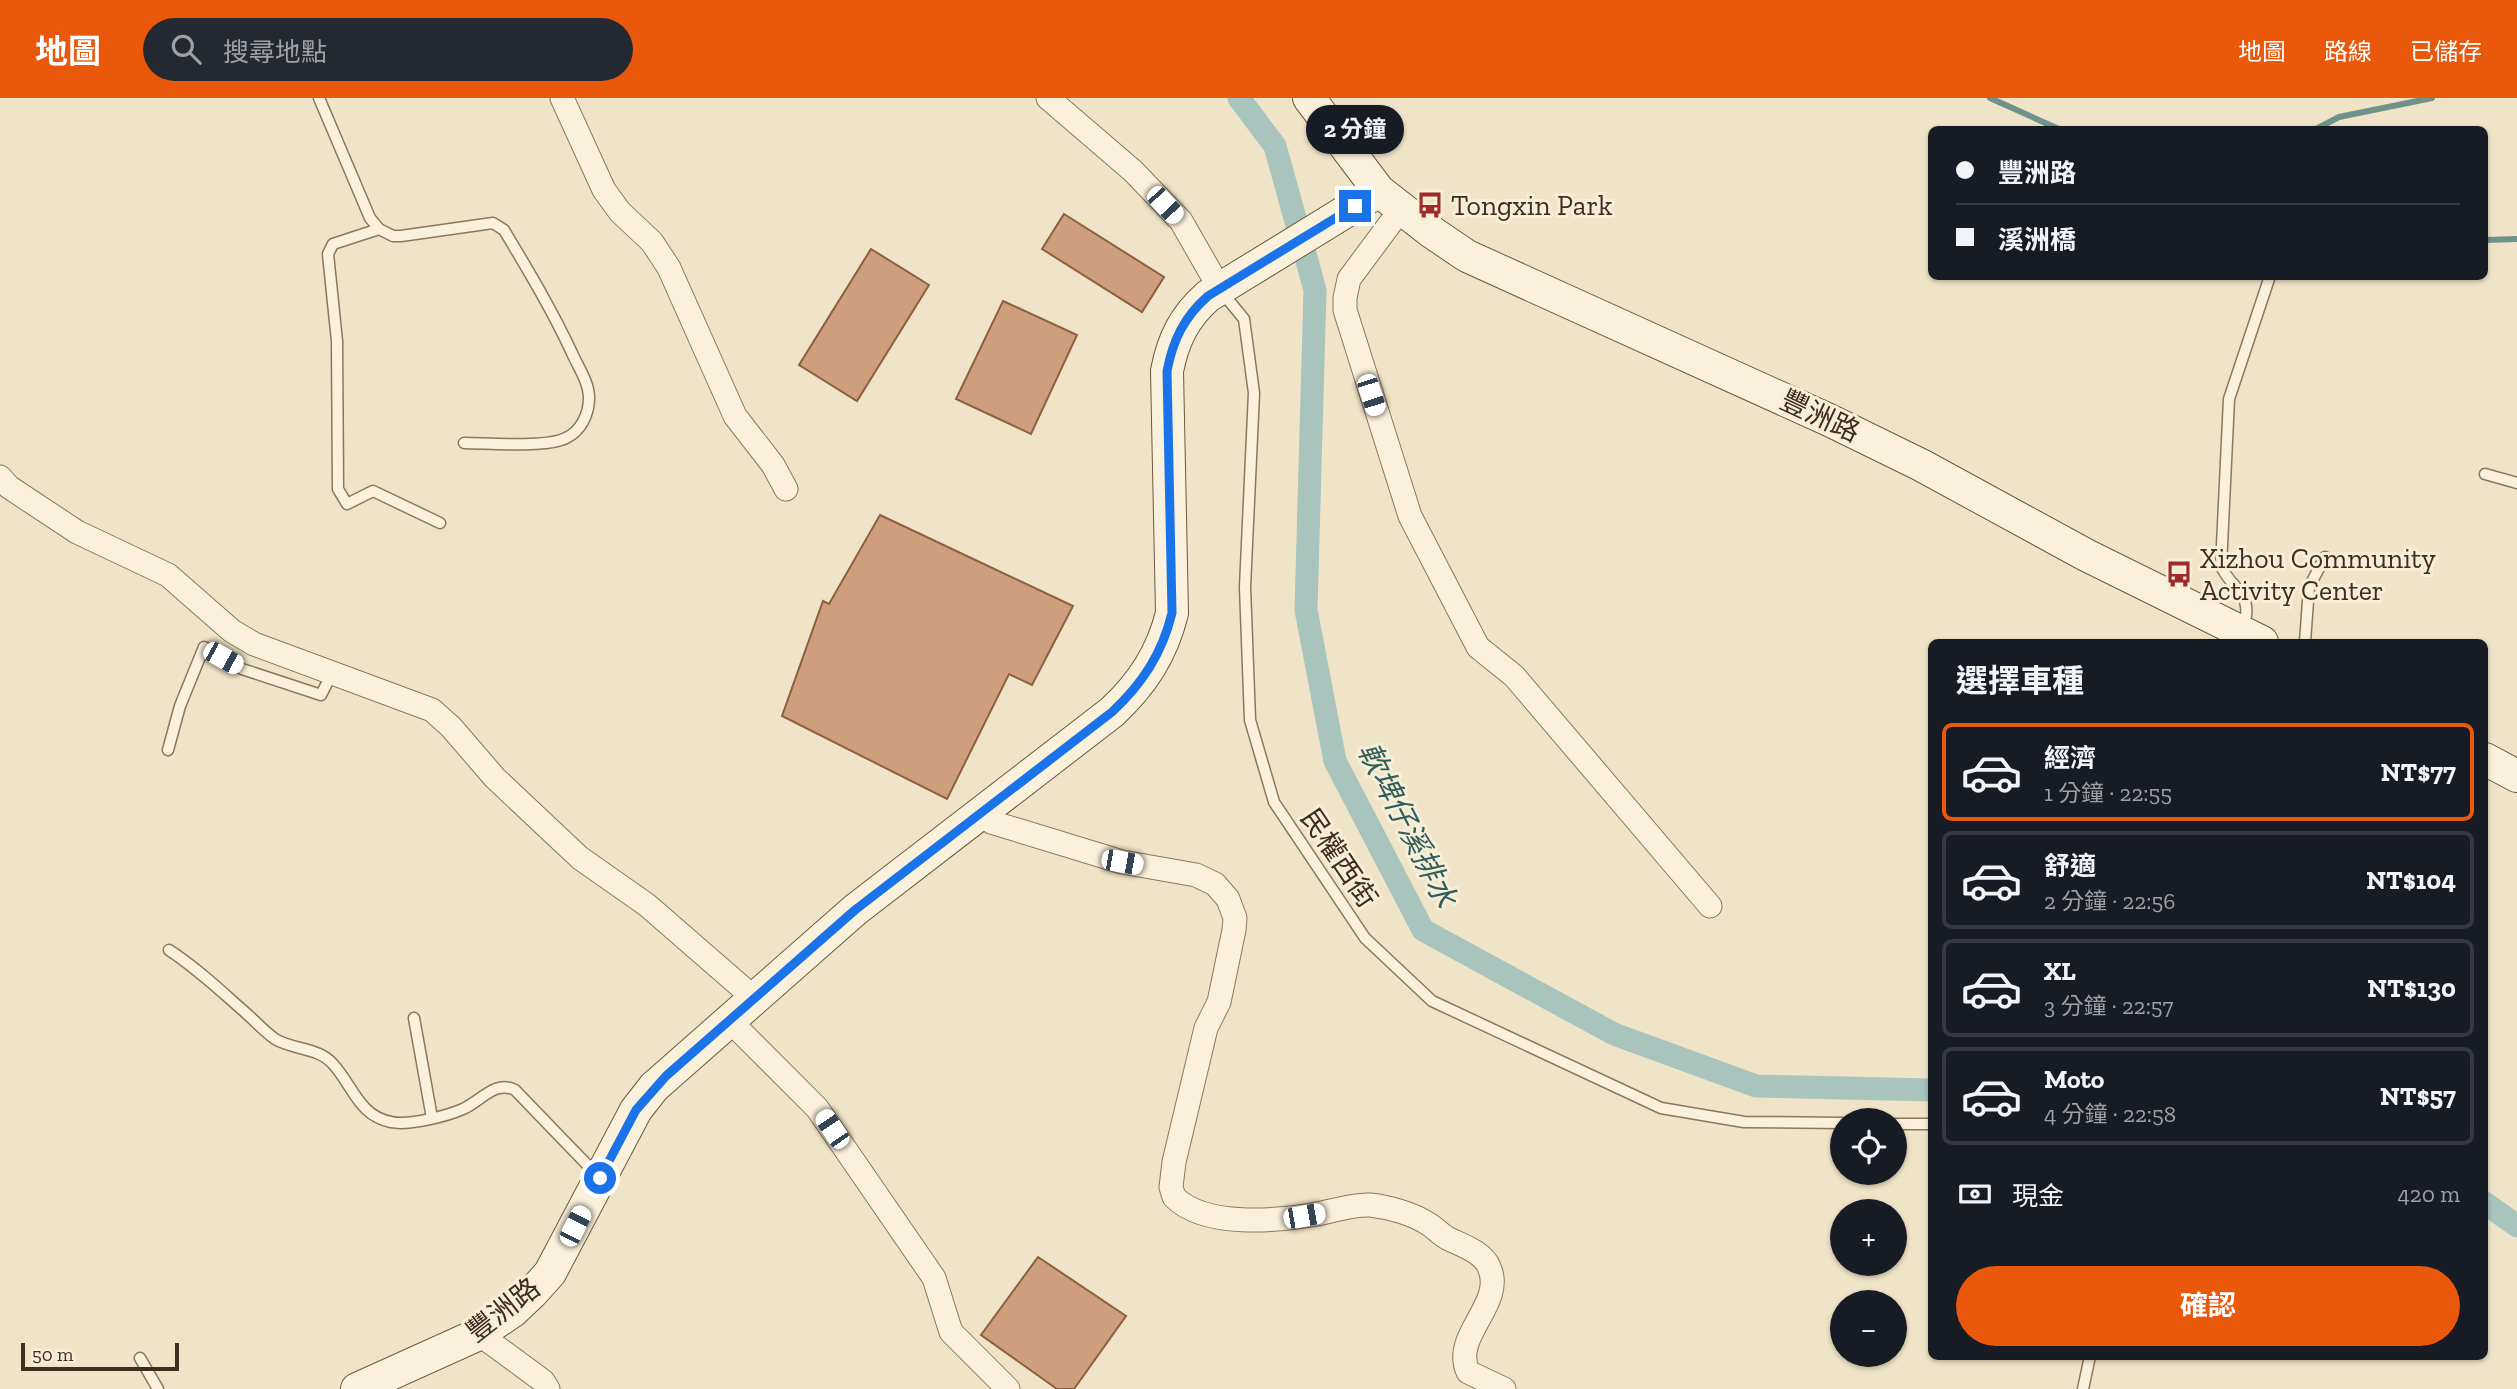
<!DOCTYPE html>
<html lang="zh-TW">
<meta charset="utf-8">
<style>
:root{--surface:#171b24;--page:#242831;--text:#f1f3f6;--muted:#9ea1a6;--line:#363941;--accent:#ea580c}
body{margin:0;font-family:"Zilla Slab","Noto Sans TC",serif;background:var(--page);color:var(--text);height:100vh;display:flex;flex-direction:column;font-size:26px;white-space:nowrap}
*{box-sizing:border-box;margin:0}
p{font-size:23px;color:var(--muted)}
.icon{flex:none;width:38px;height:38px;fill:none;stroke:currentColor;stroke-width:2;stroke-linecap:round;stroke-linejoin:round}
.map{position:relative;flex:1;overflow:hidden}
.sheet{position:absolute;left:1928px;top:541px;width:560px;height:721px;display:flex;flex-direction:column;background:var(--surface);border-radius:10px;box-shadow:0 2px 5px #0004}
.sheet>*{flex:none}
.guide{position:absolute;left:1928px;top:28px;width:560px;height:154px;border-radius:10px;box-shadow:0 2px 5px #0004;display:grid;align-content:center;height:154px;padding:0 28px;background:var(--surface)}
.buttons{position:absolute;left:1830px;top:1010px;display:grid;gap:14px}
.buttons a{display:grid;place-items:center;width:77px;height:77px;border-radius:50%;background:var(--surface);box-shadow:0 2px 5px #0004;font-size:35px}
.scale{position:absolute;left:21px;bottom:18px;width:158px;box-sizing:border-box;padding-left:7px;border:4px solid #3d2e20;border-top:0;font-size:19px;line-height:24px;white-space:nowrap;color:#3d2e20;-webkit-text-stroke:5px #f7eed8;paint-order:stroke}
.end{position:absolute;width:32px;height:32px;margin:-16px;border:9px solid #1a73e8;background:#fff;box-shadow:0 0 0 4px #fff}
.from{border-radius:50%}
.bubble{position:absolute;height:49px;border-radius:24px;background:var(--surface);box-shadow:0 2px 5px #0004;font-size:23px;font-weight:700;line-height:49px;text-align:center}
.car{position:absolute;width:21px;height:42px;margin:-21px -10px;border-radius:9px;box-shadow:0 0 5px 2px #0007;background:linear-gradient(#fff 24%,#345 0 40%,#fff 0 76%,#345 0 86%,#fff 0)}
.guide b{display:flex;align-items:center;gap:24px;height:66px;font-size:26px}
.guide b+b{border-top:2px solid var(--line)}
.guide i{width:18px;height:18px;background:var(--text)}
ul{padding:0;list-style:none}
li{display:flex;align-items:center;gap:21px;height:98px;margin:0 14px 10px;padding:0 14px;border:4px solid var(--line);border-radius:10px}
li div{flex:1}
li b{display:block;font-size:26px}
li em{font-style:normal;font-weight:700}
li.current{border-color:var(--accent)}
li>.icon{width:63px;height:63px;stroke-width:1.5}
h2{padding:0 28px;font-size:32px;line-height:84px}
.pay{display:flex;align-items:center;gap:18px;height:77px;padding:0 28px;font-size:26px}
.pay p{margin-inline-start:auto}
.button{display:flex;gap:14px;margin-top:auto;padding:14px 28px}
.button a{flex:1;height:80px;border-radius:42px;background:var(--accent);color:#fff;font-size:28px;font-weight:700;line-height:80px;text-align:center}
header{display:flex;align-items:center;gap:42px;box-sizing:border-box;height:98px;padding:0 35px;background:var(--accent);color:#fff}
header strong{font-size:33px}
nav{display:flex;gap:38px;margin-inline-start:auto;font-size:24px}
.search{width:490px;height:63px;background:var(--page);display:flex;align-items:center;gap:18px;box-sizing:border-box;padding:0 24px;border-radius:38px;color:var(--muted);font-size:26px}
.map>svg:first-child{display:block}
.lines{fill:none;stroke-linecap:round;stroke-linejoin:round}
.stream{stroke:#6f938a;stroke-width:6}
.canal{stroke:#a9c4bc;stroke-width:23}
.building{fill:#cf9f7d;stroke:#8d5f41;stroke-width:2}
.lane-casing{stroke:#8d765c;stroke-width:13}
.street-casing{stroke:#8d765c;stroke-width:25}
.secondary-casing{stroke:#6f573f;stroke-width:34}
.lane{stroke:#faf1dc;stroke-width:10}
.street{stroke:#faf1dc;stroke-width:23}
.secondary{stroke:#faf1dc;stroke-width:32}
.route{stroke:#1a73e8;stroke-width:9}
.labels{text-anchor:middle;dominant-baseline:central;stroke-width:6;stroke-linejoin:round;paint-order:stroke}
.poi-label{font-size:28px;fill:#3d2e20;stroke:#f7eed8;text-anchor:start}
.street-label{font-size:28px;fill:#3d2e20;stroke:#f7eed8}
.water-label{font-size:30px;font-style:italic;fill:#2f5d5a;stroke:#f7eed8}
</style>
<header>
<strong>地圖</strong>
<div class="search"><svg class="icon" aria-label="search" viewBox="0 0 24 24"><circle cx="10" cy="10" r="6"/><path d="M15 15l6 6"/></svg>搜尋地點</div>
<nav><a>地圖</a><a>路線</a><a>已儲存</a></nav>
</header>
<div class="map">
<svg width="2517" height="1291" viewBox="0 0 2517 1291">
<rect width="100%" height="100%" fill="#f0e4c8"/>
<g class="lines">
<g class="stream">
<polyline points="1990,0 2061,32"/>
<polyline points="2314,32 2339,19 2432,0"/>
<polyline points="2485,142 2517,141"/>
</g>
<g class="canal">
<polyline points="1239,0 1275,48 1315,192 1306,512 1335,663 1423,832 1614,936 1756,988 1932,992"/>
<polyline points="2485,1105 2517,1128"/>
</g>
</g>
<g class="building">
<polygon points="1064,116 1164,179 1142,214 1042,151"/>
<polygon points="871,151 929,187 857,303 799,267"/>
<polygon points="1003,203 1077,237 1031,336 956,301"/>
<polygon points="880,417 1073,508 1032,587 1009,576 947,701 782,618 823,503 829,506"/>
<polygon points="1038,1159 1126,1218 1074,1291 1057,1291 981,1237"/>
</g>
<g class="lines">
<g class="lane-casing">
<g id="lane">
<polyline points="319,0 370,120 379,131 333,146 328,156 337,243 338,391 347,406 373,393 440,425"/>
<path d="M379 131 393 138H401L493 125 504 132C528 172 552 212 572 255 578 269 589 284 589 300 589 316 581 333 566 340 547 350 488 345 464 345"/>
<polyline points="1221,193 1244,221 1254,295 1245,489 1250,622 1274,704 1365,840 1432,903 1661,1010 1744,1024 1843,1025"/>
<polyline points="2485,376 2517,385"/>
<path d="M2243 531C2255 494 2232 493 2221 468L2229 301 2270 178"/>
<polyline points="2305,544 2309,489 2325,459"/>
<polyline points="168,652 180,608 204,549 242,571 321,597 333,573"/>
<path d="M169 852C198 871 222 894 247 916 256 924 265 934 275 941 293 952 318 949 333 966 353 988 359 1018 391 1024 408 1028 447 1018 463 1011 481 1003 495 982 515 992L598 1078"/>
<polyline points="414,920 432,1020"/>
<polyline points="1895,1026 1932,1026"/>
<polyline points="140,1260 158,1291"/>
<polyline points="2083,1291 2090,1258"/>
</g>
</g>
<g class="street-casing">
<g id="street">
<polyline points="562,0 604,92 620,114 652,144 669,170 735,318 773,367 786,391"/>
<polyline points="1048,0 1133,73 1181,123 1220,191"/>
<polyline points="1401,111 1349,181 1345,200 1345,212 1410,418 1478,549 1514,578 1710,808"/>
<polyline points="0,379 9,389 77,434 168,477 232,533 254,546 432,612 451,629 495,680 580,760 647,807 754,900"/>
<path d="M984 714 991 724 1122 764 1196 777 1215 786 1228 801 1235 820 1234 832 1219 904 1206 930 1174 1064 1171 1089 1174 1099C1205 1130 1277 1123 1317 1116 1333 1113 1353 1106 1370 1107 1389 1109 1414 1116 1430 1127 1436 1131 1440 1136 1447 1140 1461 1147 1483 1154 1489 1169 1506 1206 1451 1237 1468 1274L1504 1291"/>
<polyline points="729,922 817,1010 934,1180 951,1234 1008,1291"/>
<polyline points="479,1236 543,1283 548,1291"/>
</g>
</g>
<g class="secondary-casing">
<g id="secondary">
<polyline points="1309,0 1379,93 1433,135 1467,158 1829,322 1921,367 2086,457 2262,544"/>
<polyline points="2485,661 2517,678"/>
<path d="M357 1291 479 1236 513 1213 532 1195 550 1175 636 1012 654 989 855 812 1112 614C1142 586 1162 556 1172 515L1167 273C1173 242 1184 219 1208 198L1379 93"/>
</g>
</g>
<use href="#lane" class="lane"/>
<use href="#street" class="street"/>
<use href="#secondary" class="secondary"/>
</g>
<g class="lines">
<path class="route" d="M600 1080 636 1012 666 978 855 812 1112 614C1142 586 1162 556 1172 515L1167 273C1173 242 1184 219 1208 198L1355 108"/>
</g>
<defs>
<g id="bus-bare" transform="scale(2.1)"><path d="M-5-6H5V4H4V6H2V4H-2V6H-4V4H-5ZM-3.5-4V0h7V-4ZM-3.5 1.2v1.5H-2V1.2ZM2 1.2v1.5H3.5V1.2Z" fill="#9e2a2b" stroke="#f7eed8" stroke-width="2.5" paint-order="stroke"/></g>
</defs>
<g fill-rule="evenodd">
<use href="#bus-bare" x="1430" y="107"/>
<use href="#bus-bare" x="2179" y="476"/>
</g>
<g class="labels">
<g class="poi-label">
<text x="1451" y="107">Tongxin Park</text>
<text x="2200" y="460">Xizhou Community<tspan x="2200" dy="32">Activity Center</tspan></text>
</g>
<g class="street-label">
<text transform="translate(1820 318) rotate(25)">豐洲路</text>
<text transform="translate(1339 760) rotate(56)">民權西街</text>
<text transform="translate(503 1212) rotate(-38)">豐洲路</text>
</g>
<g class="water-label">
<text transform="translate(1407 727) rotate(63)">軟埤仔溪排水</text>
</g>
</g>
</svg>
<div class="buttons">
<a><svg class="icon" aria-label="locate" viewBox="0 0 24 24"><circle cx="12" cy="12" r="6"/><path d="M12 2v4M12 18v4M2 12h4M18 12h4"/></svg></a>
<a>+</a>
<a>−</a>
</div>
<div class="scale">50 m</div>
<i class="end from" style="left:600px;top:1080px"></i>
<i class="end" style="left:1355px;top:108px"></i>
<div class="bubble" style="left:1306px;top:7px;width:98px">2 分鐘</div>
<i class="car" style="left:1165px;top:107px;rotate:137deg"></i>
<i class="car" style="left:1371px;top:297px;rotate:162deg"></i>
<i class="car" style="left:223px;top:560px;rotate:119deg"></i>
<i class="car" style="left:1122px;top:764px;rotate:100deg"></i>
<i class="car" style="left:832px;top:1031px;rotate:326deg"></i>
<i class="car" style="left:1304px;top:1118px;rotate:80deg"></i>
<i class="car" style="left:575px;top:1128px;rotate:27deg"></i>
<div class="guide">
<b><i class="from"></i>豐洲路</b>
<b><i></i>溪洲橋</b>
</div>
<section class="sheet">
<h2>選擇車種</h2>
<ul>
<li class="current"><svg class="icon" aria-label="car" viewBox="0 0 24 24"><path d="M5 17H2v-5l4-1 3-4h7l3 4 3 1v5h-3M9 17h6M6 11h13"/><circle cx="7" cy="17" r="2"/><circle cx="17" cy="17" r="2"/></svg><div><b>經濟</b><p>1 分鐘 · 22:55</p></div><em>NT$77</em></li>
<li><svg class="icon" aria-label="car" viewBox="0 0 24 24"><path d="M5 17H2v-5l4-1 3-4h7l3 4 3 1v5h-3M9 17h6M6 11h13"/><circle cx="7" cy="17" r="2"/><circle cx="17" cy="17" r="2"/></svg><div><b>舒適</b><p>2 分鐘 · 22:56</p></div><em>NT$104</em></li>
<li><svg class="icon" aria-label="car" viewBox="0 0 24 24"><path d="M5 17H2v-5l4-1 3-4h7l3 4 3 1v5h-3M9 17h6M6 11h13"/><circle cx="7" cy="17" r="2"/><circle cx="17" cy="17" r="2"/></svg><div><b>XL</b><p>3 分鐘 · 22:57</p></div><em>NT$130</em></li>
<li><svg class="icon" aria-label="car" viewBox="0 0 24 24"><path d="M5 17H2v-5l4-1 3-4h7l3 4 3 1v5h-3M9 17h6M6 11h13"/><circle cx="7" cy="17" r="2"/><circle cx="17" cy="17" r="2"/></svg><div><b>Moto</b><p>4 分鐘 · 22:58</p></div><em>NT$57</em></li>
</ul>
<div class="pay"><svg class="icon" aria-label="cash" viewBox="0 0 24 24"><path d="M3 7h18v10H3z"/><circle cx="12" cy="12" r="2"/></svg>現金<p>420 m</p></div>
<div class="button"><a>確認</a></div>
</section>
</div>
